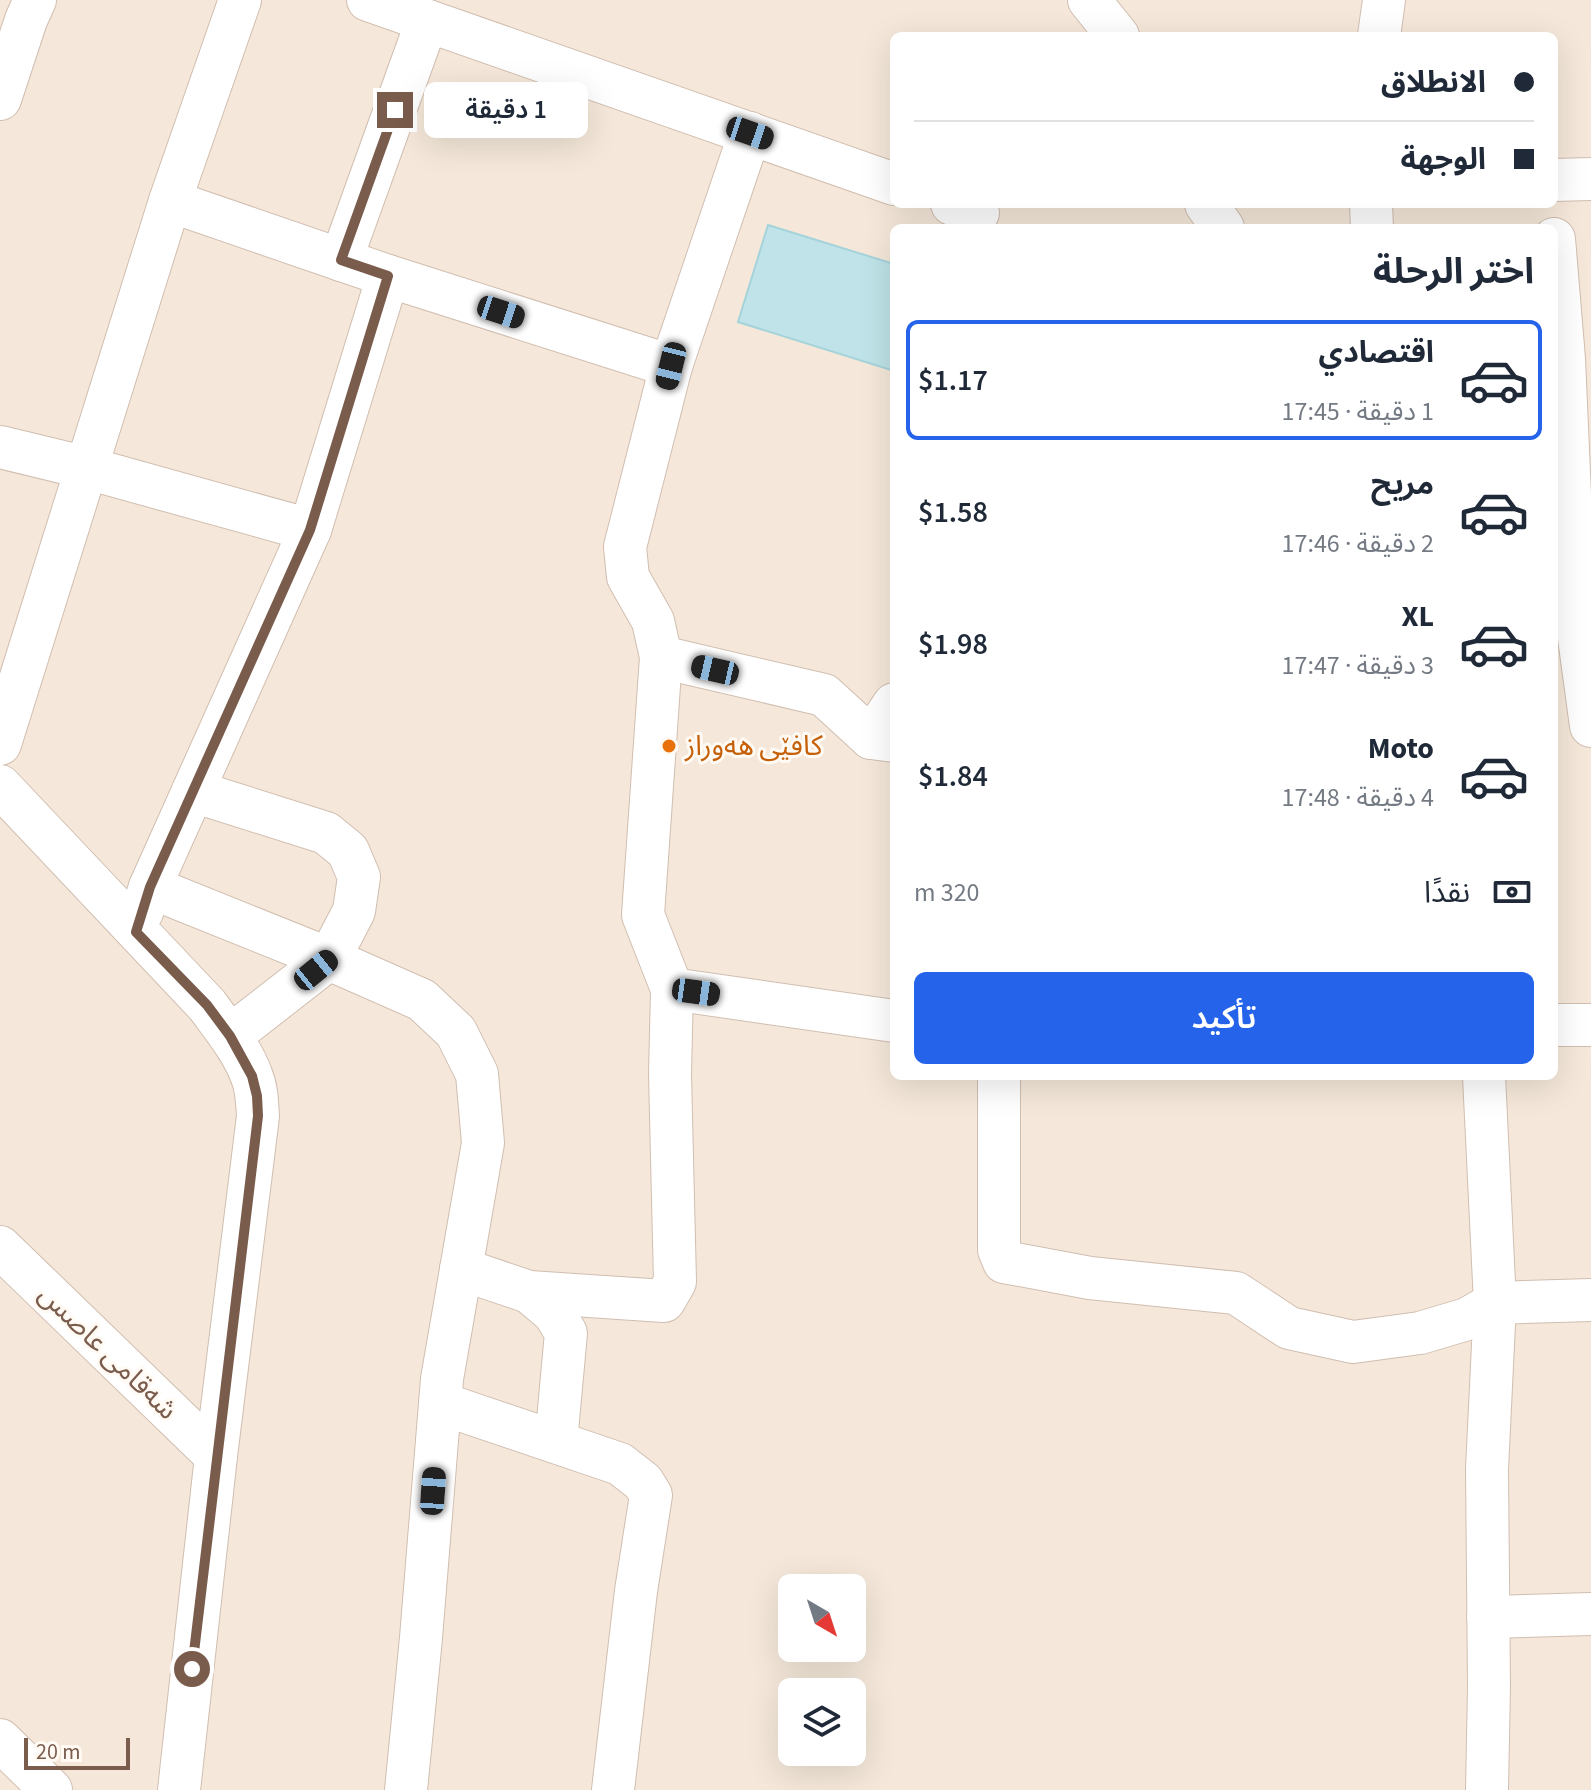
<!DOCTYPE html>
<html lang="ar">
<meta charset="utf-8">
<style>
:root{--surface:#fff;--page:#f6f6f7;--text:#1f2937;--muted:#747a83;--line:#e0e1e3;--accent:#2563eb}
body{margin:0;font-family:"Source Sans 3","Noto Sans Arabic",sans-serif;background:var(--page);color:var(--text);direction:rtl;height:100vh;display:flex;flex-direction:column;font-size:30px;white-space:nowrap}
*{box-sizing:border-box;margin:0}
p{font-size:26px;color:var(--muted)}
.icon{flex:none;width:44px;height:44px;fill:none;stroke:currentColor;stroke-width:2;stroke-linecap:round;stroke-linejoin:round}
.map{position:relative;flex:1;overflow:hidden;direction:ltr}
.details{position:absolute;left:890px;top:224px;width:668px;height:856px;display:flex;flex-direction:column;background:var(--surface);border-radius:12px;box-shadow:0 8px 32px #0002;direction:rtl}
.details>*{flex:none}
.banner{position:absolute;left:890px;top:32px;width:668px;height:176px;border-radius:12px;box-shadow:0 8px 32px #0002;direction:rtl;display:grid;align-content:center;height:176px;padding:0 24px;background:var(--surface)}
.needle{width:52px;rotate:141deg}
.controls{position:absolute;left:778px;top:1574px;display:grid;gap:16px}
.controls a{display:grid;place-items:center;width:88px;height:88px;border-radius:12px;background:var(--surface);box-shadow:0 8px 32px #0002;font-size:40px}
.scale{position:absolute;left:24px;bottom:20px;width:106px;box-sizing:border-box;padding-left:8px;border:4px solid #7a5c4d;border-top:0;font-size:22px;line-height:28px;white-space:nowrap;color:#7a5c4d;-webkit-text-stroke:6px #fffaf3;paint-order:stroke}
.end{position:absolute;width:36px;height:36px;margin:-18px;border:10px solid #7a5c4d;background:#fff;box-shadow:0 0 0 4px #fff}
.from{border-radius:50%}
.bubble{position:absolute;height:56px;border-radius:12px;background:var(--surface);box-shadow:0 8px 32px #0002;font-size:26px;font-weight:600;line-height:56px;text-align:center;direction:rtl}
.car{position:absolute;width:24px;height:48px;margin:-24px -12px;border-radius:10px;box-shadow:0 0 6px 2px #0007;background:linear-gradient(#222 24%,#8ab4d8 0 40%,#222 0 76%,#8ab4d8 0 86%,#222 0)}
.banner b{display:flex;align-items:center;gap:28px;height:76px;font-size:30px}
.banner b+b{border-top:2px solid var(--line)}
.banner i{width:20px;height:20px;background:var(--text)}
ul{padding:0;list-style:none}
li{display:flex;align-items:center;gap:24px;height:120px;margin:0 16px 12px;padding:0 8px;border:4px solid transparent;border-radius:12px}
li div{flex:1}
li b{display:block;font-size:30px}
li em{font-style:normal;font-weight:600}
li.current{border-color:var(--accent)}
li>.icon{width:72px;height:72px;stroke-width:1.5}
h2{padding:0 24px;font-size:36px;line-height:96px}
.pay{display:flex;align-items:center;gap:20px;height:88px;padding:0 24px;font-size:30px}
.pay p{margin-inline-start:auto}
.primary-button{display:flex;gap:16px;margin-top:auto;padding:16px 24px}
.primary-button a{flex:1;height:92px;border-radius:12px;background:var(--accent);color:#fff;font-size:32px;font-weight:600;line-height:92px;text-align:center}
.map>svg:first-child{display:block}
.residential{fill:#f5e8da;fill-rule:evenodd}
.water{fill:#bfe3e8;stroke:#a5d3da;stroke-width:2}
.lines{fill:none;stroke-linecap:round;stroke-linejoin:round}
.minor-casing{stroke:#d1beb0;stroke-width:44}
.minor{stroke:#fff;stroke-width:42}
.route{stroke:#7a5c4d;stroke-width:10}
.food-dot{fill:#e8710a;stroke:#fffaf3;stroke-width:3}
.labels{text-anchor:middle;dominant-baseline:central;stroke-width:6;stroke-linejoin:round;paint-order:stroke}
.food-label{font-size:28px;fill:#c56008;stroke:#fffaf3;text-anchor:start}
.street-label{font-size:28px;fill:#7a5c4d;stroke:#fffaf3}
</style>
<div class="map">
<svg width="1591" height="1790" viewBox="0 0 1591 1790">
<rect width="100%" height="100%" fill="#fdf6ec"/>
<path class="residential" d="M0 0H1591V1790H0ZM894 36H1554V204H894ZM894 228H1554V1076H894ZM792 1588H852V1648H792ZM792 1692H852V1752H792Z"/>
<polygon class="water" points="768,225 894,264 894,371 738,322"/>
<g class="lines">
<g class="minor-casing">
<g id="minor">
<polyline points="368,0 894,184"/>
<polyline points="1089,0 1118,36"/>
<polyline points="1379,36 1384,0"/>
<polyline points="0,99 26,20 35,0"/>
<polyline points="1554,180 1591,179"/>
<polyline points="170,201 388,276 310,530"/>
<polyline points="952,204 978,213"/>
<polyline points="1206,204 1223,228"/>
<polyline points="1371,204 1372,228"/>
<polyline points="1554,239 1564,359 1575,608 1591,726"/>
<polyline points="341,260 427,21"/>
<polyline points="388,276 671,366 625,547 628,577 653,621 661,657 643,915 672,989 670,1074 675,1282 664,1301 529,1292 461,1269"/>
<polyline points="671,366 750,133"/>
<polyline points="0,447 87,468 310,530 150,887 142,912"/>
<polyline points="661,657 824,695 871,738 894,741"/>
<polyline points="871,738 894,704"/>
<polyline points="0,744 170,201 240,0"/>
<path d="M0 786 207 1005C223 1027 243 1051 252 1077 257 1089 257 1103 258 1116L216 1456 179 1790"/>
<polyline points="193,791 326,833 348,851 359,877 354,911 329,959 230,1036"/>
<polyline points="150,887 329,959 422,1000 456,1032 477,1074 483,1143 442,1379 421,1638 406,1790"/>
<polyline points="672,989 894,1021"/>
<polyline points="1554,1025 1591,1025"/>
<polyline points="999,1076 999,1250 1004,1262 1090,1278 1236,1293 1289,1328 1353,1342 1420,1333 1467,1319 1495,1303 1591,1300"/>
<polyline points="1484,1076 1495,1303 1487,1469 1489,1686 1487,1790"/>
<polyline points="0,1247 216,1456"/>
<polyline points="529,1292 554,1313 566,1333 556,1442"/>
<polyline points="440,1403 620,1464 643,1482 651,1495 636,1591 613,1790"/>
<polyline points="1488,1617 1591,1614"/>
<polyline points="0,1740 51,1790"/>
</g>
</g>
<use href="#minor" class="minor"/>
</g>
<g class="lines">
<polyline class="route" points="192,1669 258,1116 257,1096 252,1076 230,1036 207,1005 136,932 150,887 310,530 388,276 341,260 395,110"/>
</g>
<circle class="food-dot" cx="669" cy="746" r="8"/>
<g class="labels">
<g class="food-label">
<text x="685" y="746">کافێی هەوراز</text>
</g>
<g class="street-label">
<text transform="translate(108 1352) rotate(44)">شه‌قامی عاصس</text>
</g>
</g>
</svg>
<div class="controls">
<a><svg class="needle" viewBox="-14 -14 28 28"><path d="M0-13l5 13h-10z" fill="#e53935"/><path d="M0 13l5-13h-10z" fill="#747a83"/></svg></a>
<a><svg class="icon" aria-label="layers" viewBox="0 0 24 24"><path d="M12 4l9 5-9 5-9-5zM3 14l9 5 9-5"/></svg></a>
</div>
<div class="scale">20 m</div>
<i class="end from" style="left:192px;top:1669px"></i>
<i class="end" style="left:395px;top:110px"></i>
<div class="bubble" style="left:424px;top:82px;width:164px">1 دقيقة</div>
<i class="car" style="left:750px;top:133px;rotate:109deg"></i>
<i class="car" style="left:501px;top:312px;rotate:108deg"></i>
<i class="car" style="left:671px;top:366px;rotate:194deg"></i>
<i class="car" style="left:715px;top:670px;rotate:283deg"></i>
<i class="car" style="left:316px;top:970px;rotate:51deg"></i>
<i class="car" style="left:696px;top:992px;rotate:98deg"></i>
<i class="car" style="left:433px;top:1491px;rotate:4deg"></i>
<div class="banner">
<b><i class="from"></i>الانطلاق</b>
<b><i></i>الوجهة</b>
</div>
<section class="details">
<h2>اختر الرحلة</h2>
<ul>
<li class="current"><svg class="icon" aria-label="car" viewBox="0 0 24 24"><path d="M5 17H2v-5l4-1 3-4h7l3 4 3 1v5h-3M9 17h6M6 11h13"/><circle cx="7" cy="17" r="2"/><circle cx="17" cy="17" r="2"/></svg><div><b>اقتصادي</b><p>1 دقيقة · 17:45</p></div><em>$1.17</em></li>
<li><svg class="icon" aria-label="car" viewBox="0 0 24 24"><path d="M5 17H2v-5l4-1 3-4h7l3 4 3 1v5h-3M9 17h6M6 11h13"/><circle cx="7" cy="17" r="2"/><circle cx="17" cy="17" r="2"/></svg><div><b>مريح</b><p>2 دقيقة · 17:46</p></div><em>$1.58</em></li>
<li><svg class="icon" aria-label="car" viewBox="0 0 24 24"><path d="M5 17H2v-5l4-1 3-4h7l3 4 3 1v5h-3M9 17h6M6 11h13"/><circle cx="7" cy="17" r="2"/><circle cx="17" cy="17" r="2"/></svg><div><b>XL</b><p>3 دقيقة · 17:47</p></div><em>$1.98</em></li>
<li><svg class="icon" aria-label="car" viewBox="0 0 24 24"><path d="M5 17H2v-5l4-1 3-4h7l3 4 3 1v5h-3M9 17h6M6 11h13"/><circle cx="7" cy="17" r="2"/><circle cx="17" cy="17" r="2"/></svg><div><b>Moto</b><p>4 دقيقة · 17:48</p></div><em>$1.84</em></li>
</ul>
<div class="pay"><svg class="icon" aria-label="cash" viewBox="0 0 24 24"><path d="M3 7h18v10H3z"/><circle cx="12" cy="12" r="2"/></svg>نقدًا<p>320 m</p></div>
<div class="primary-button"><a>تأكيد</a></div>
</section>
</div>
